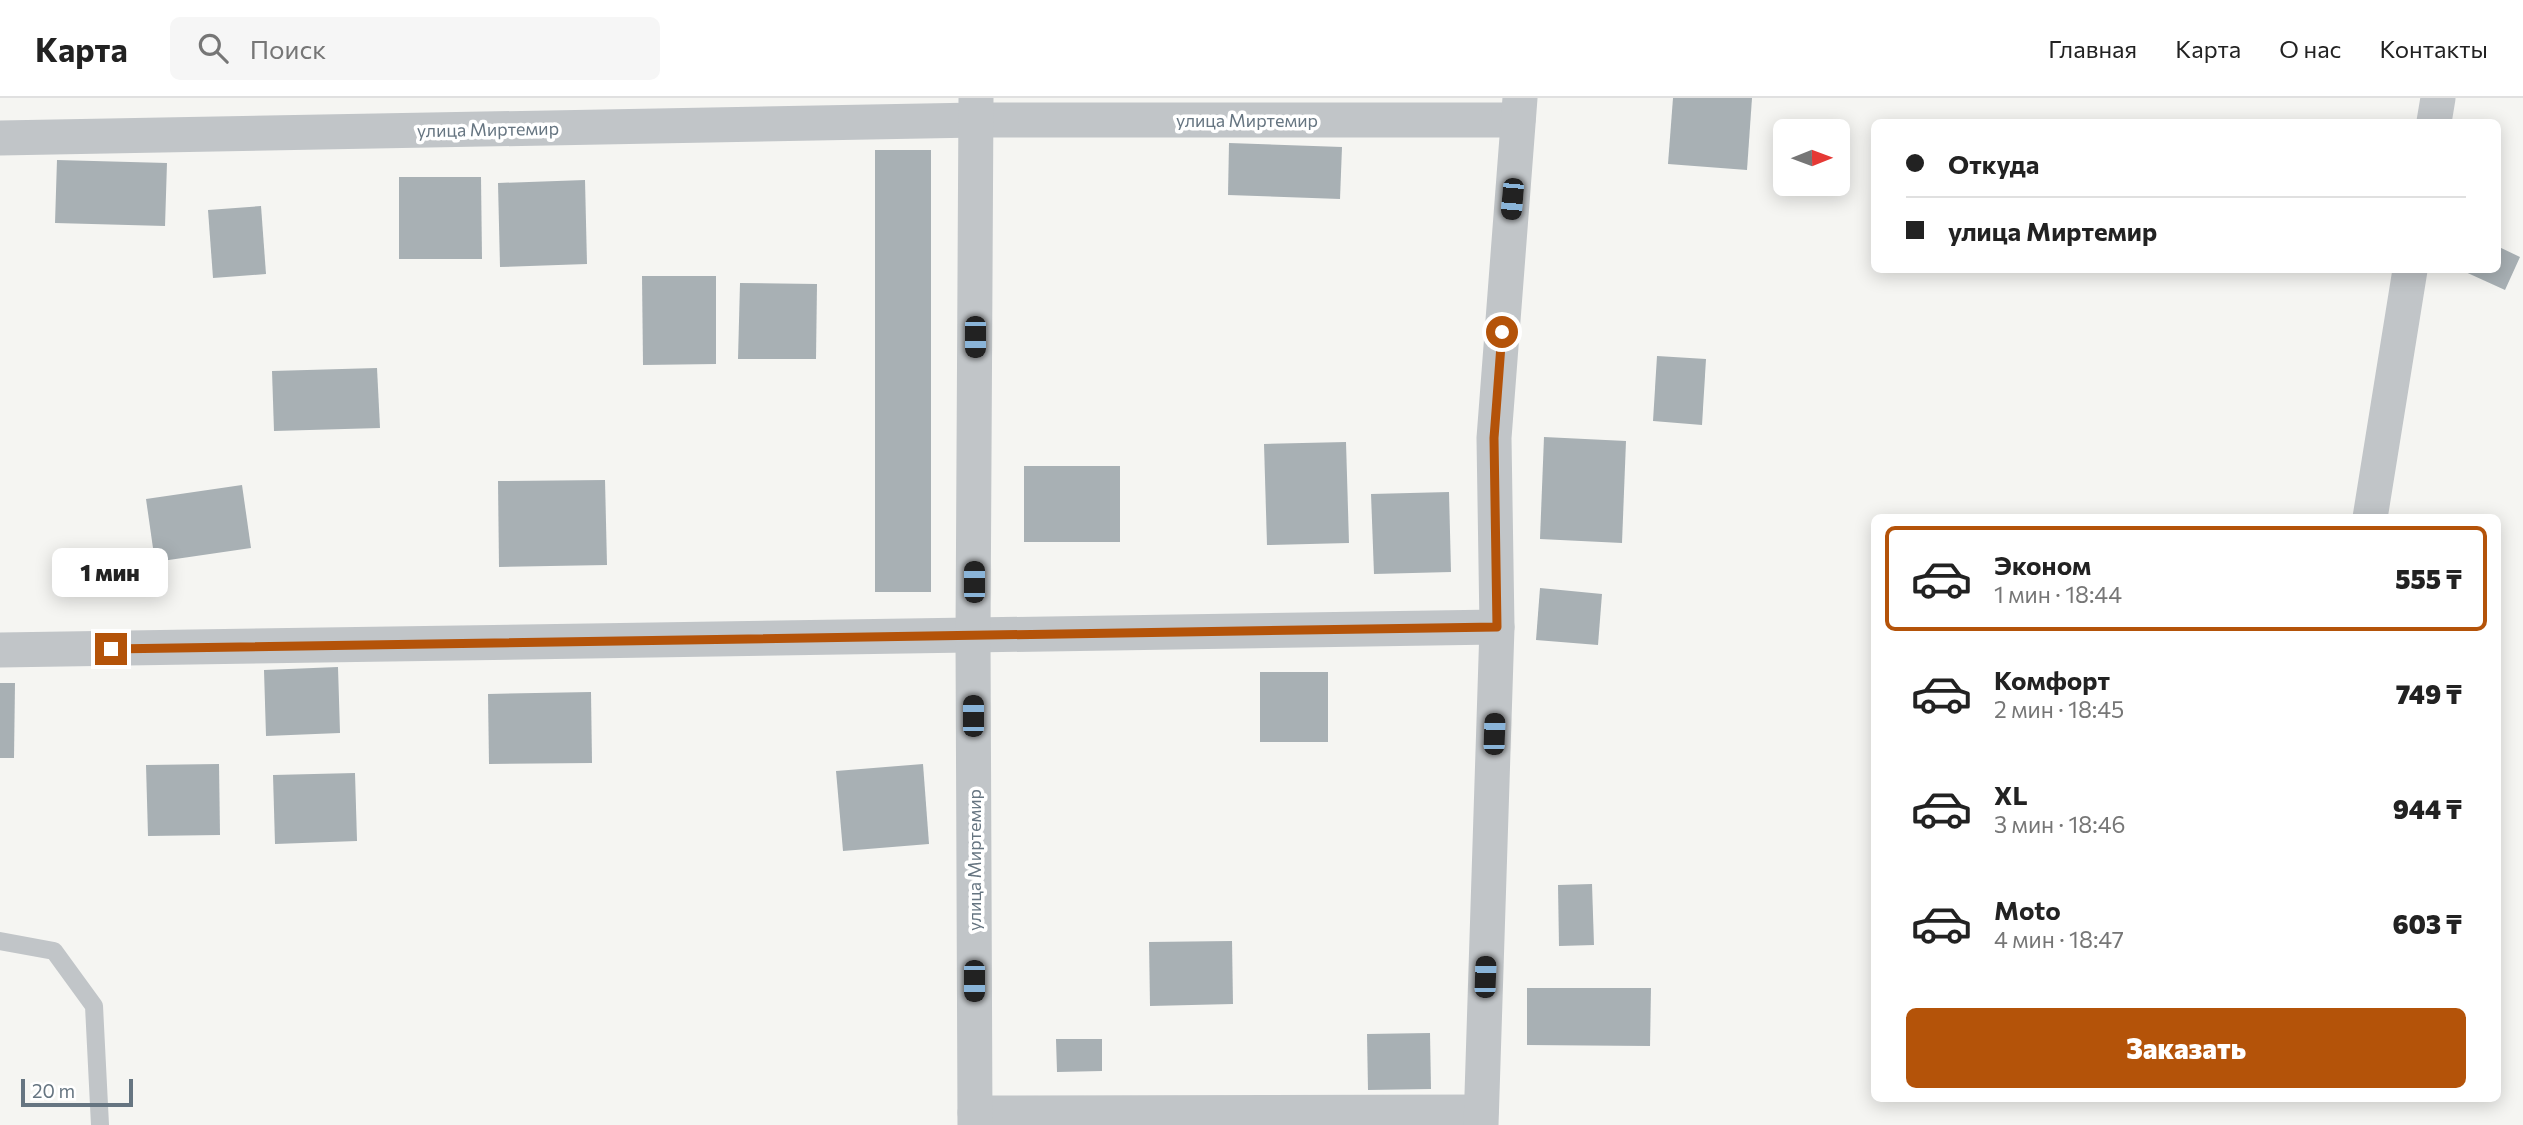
<!DOCTYPE html>
<html lang="ru">
<meta charset="utf-8">
<style>
:root{--surface:#fff;--page:#f6f6f6;--text:#222;--muted:#767676;--line:#e0e0e0;--accent:#b45309}
body{margin:0;font-family:Commissioner,sans-serif;background:var(--page);color:var(--text);height:100vh;display:flex;flex-direction:column;font-size:26px;white-space:nowrap}
*{box-sizing:border-box;margin:0}
p{font-size:23px;color:var(--muted)}
.icon{flex:none;width:38px;height:38px;fill:none;stroke:currentColor;stroke-width:2;stroke-linecap:round;stroke-linejoin:round}
.map{position:relative;flex:1;overflow:hidden}
.panel{position:absolute;left:1871px;top:416px;width:630px;height:588px;display:flex;flex-direction:column;background:var(--surface);border-radius:10px;box-shadow:0 4px 18px #0003}
.panel>*{flex:none}
.banner{position:absolute;left:1871px;top:21px;width:630px;height:154px;border-radius:10px;box-shadow:0 4px 18px #0003;display:grid;align-content:center;height:154px;padding:0 35px;background:var(--surface)}
.needle{width:46px;rotate:89deg}
.tools{position:absolute;left:1773px;top:21px;display:grid;gap:14px}
.tools a{display:grid;place-items:center;width:77px;height:77px;border-radius:10px;background:var(--surface);box-shadow:0 4px 18px #0003;font-size:35px}
.scale{position:absolute;left:21px;bottom:18px;width:112px;box-sizing:border-box;padding-left:7px;border:4px solid #667581;border-top:0;font-size:19px;line-height:24px;white-space:nowrap;color:#667581;-webkit-text-stroke:5px #fff;paint-order:stroke}
.end{position:absolute;width:32px;height:32px;margin:-16px;border:9px solid #b45309;background:#fff;box-shadow:0 0 0 4px #fff}
.from{border-radius:50%}
.bubble{position:absolute;height:49px;border-radius:10px;background:var(--surface);box-shadow:0 4px 18px #0003;font-size:23px;font-weight:800;line-height:49px;text-align:center}
.car{position:absolute;width:21px;height:42px;margin:-21px -10px;border-radius:9px;box-shadow:0 0 5px 2px #0007;background:linear-gradient(#222 24%,#8ab4d8 0 40%,#222 0 76%,#8ab4d8 0 86%,#222 0)}
.banner b{display:flex;align-items:center;gap:24px;height:66px;font-size:26px}
.banner b+b{border-top:2px solid var(--line)}
.banner i{width:18px;height:18px;background:var(--text)}
ul{padding:12px 0 0;list-style:none}
li{display:flex;align-items:center;gap:21px;height:105px;margin:0 14px 10px;padding:0 21px;border:4px solid transparent;border-radius:10px}
li div{flex:1}
li b{display:block;font-size:26px}
li em{font-style:normal;font-weight:800}
li.selected{border-color:var(--accent)}
li>.icon{width:63px;height:63px;stroke-width:1.5}
.action{display:flex;gap:14px;margin-top:auto;padding:14px 35px}
.action a{flex:1;height:80px;border-radius:10px;background:var(--accent);color:#fff;font-size:28px;font-weight:800;line-height:80px;text-align:center}
header{display:flex;align-items:center;gap:42px;box-sizing:border-box;height:98px;padding:0 35px;background:var(--surface);border-bottom:2px solid var(--line)}
header strong{font-size:33px}
nav{display:flex;gap:38px;margin-inline-start:auto;font-size:24px}
.search{width:490px;height:63px;background:var(--page);display:flex;align-items:center;gap:18px;box-sizing:border-box;padding:0 24px;border-radius:10px;color:var(--muted);font-size:26px}
.map>svg:first-child{display:block}
.building{fill:#a8b0b4}
.lines{fill:none;stroke-linecap:round;stroke-linejoin:round}
.lane{stroke:#c1c5c8;stroke-width:18}
.street{stroke:#c1c5c8;stroke-width:35}
.route{stroke:#b45309;stroke-width:9}
.labels{text-anchor:middle;dominant-baseline:central;stroke-width:7;stroke-linejoin:round;paint-order:stroke}
.street-label{font-size:18px;fill:#667581;stroke:#fff}
</style>
<header>
<strong>Карта</strong>
<div class="search"><svg class="icon" aria-label="search" viewBox="0 0 24 24"><circle cx="10" cy="10" r="6"/><path d="M15 15l6 6"/></svg>Поиск</div>
<nav><a>Главная</a><a>Карта</a><a>О нас</a><a>Контакты</a></nav>
</header>
<div class="map">
<svg width="2523" height="1027" viewBox="0 0 2523 1027">
<rect width="100%" height="100%" fill="#f5f5f2"/>
<g class="building">
<polygon points="1673,0 1752,0 1747,72 1668,66"/>
<polygon points="1229,45 1342,49 1340,101 1228,97"/>
<rect x="875" y="52" width="56" height="442"/>
<polygon points="57,62 167,65 165,128 55,125"/>
<polygon points="399,79 481,79 482,161 399,161"/>
<polygon points="585,82 587,166 500,169 498,85"/>
<polygon points="261,108 266,176 213,180 208,112"/>
<polygon points="2497,148 2520,159 2505,192 2461,172 2497,172"/>
<polygon points="642,178 716,178 716,266 643,267"/>
<polygon points="740,185 817,186 816,261 738,261"/>
<polygon points="1657,258 1706,261 1702,327 1653,323"/>
<polygon points="377,270 380,330 274,333 272,273"/>
<polygon points="1544,339 1626,343 1622,445 1540,441"/>
<polygon points="1346,344 1349,445 1267,447 1264,346"/>
<rect x="1024" y="368" width="96" height="76"/>
<polygon points="605,382 607,467 499,469 498,383"/>
<polygon points="242,387 251,450 155,464 146,401"/>
<polygon points="1449,394 1451,474 1374,476 1371,396"/>
<polygon points="1540,490 1602,496 1598,547 1536,542"/>
<polygon points="338,569 340,635 266,638 264,572"/>
<rect x="1260" y="574" width="68" height="70"/>
<polygon points="0,585 15,585 14,660 0,660"/>
<polygon points="591,594 592,665 489,666 488,596"/>
<polygon points="219,666 220,737 148,738 146,667"/>
<polygon points="923,666 929,746 843,753 836,673"/>
<polygon points="355,675 357,743 275,746 273,677"/>
<polygon points="1592,786 1594,847 1559,848 1558,787"/>
<polygon points="1232,843 1233,906 1150,908 1149,844"/>
<polygon points="1527,890 1651,890 1650,948 1527,947"/>
<polygon points="1430,935 1431,991 1368,992 1367,936"/>
<polygon points="1056,941 1102,941 1102,973 1057,974"/>
</g>
<g class="lines">
<polyline class="lane" points="0,843 54,853 94,908 100,1027"/>
<g class="street">
<polyline points="2434,24 2438,0"/>
<polyline points="0,40 977,22 1518,22"/>
<polyline points="2370,420 2410,172"/>
<polyline points="0,552 1497,529"/>
<polyline points="975,1015 1481,1014"/>
<polyline points="975,1027 973,538 976,0"/>
<polyline points="1481,1027 1497,529 1494,340 1520,0"/>
</g>
</g>
<g class="lines">
<polyline class="route" points="111,551 1497,529 1494,340 1502,234"/>
</g>
<g class="labels">
<g class="street-label">
<text x="1247" y="22">улица Миртемир</text>
<text transform="translate(488 31) rotate(-1)">улица Миртемир</text>
<text transform="translate(974 762) rotate(-90)">улица Миртемир</text>
</g>
</g>
</svg>
<div class="tools">
<a><svg class="needle" viewBox="-14 -14 28 28"><path d="M0-13l5 13h-10z" fill="#e53935"/><path d="M0 13l5-13h-10z" fill="#767676"/></svg></a>
</div>
<div class="scale">20 m</div>
<i class="end from" style="left:1502px;top:234px"></i>
<i class="end" style="left:111px;top:551px"></i>
<div class="bubble" style="left:52px;top:450px;width:116px">1 мин</div>
<i class="car" style="left:1512px;top:101px;rotate:185deg"></i>
<i class="car" style="left:975px;top:239px;rotate:180deg"></i>
<i class="car" style="left:974px;top:484px;rotate:0deg"></i>
<i class="car" style="left:973px;top:618px;rotate:0deg"></i>
<i class="car" style="left:1494px;top:636px;rotate:2deg"></i>
<i class="car" style="left:1485px;top:879px;rotate:2deg"></i>
<i class="car" style="left:974px;top:883px;rotate:180deg"></i>
<div class="banner">
<b><i class="from"></i>Откуда</b>
<b><i></i>улица Миртемир</b>
</div>
<section class="panel">
<ul>
<li class="selected"><svg class="icon" aria-label="car" viewBox="0 0 24 24"><path d="M5 17H2v-5l4-1 3-4h7l3 4 3 1v5h-3M9 17h6M6 11h13"/><circle cx="7" cy="17" r="2"/><circle cx="17" cy="17" r="2"/></svg><div><b>Эконом</b><p>1 мин · 18:44</p></div><em>555 ₸</em></li>
<li><svg class="icon" aria-label="car" viewBox="0 0 24 24"><path d="M5 17H2v-5l4-1 3-4h7l3 4 3 1v5h-3M9 17h6M6 11h13"/><circle cx="7" cy="17" r="2"/><circle cx="17" cy="17" r="2"/></svg><div><b>Комфорт</b><p>2 мин · 18:45</p></div><em>749 ₸</em></li>
<li><svg class="icon" aria-label="car" viewBox="0 0 24 24"><path d="M5 17H2v-5l4-1 3-4h7l3 4 3 1v5h-3M9 17h6M6 11h13"/><circle cx="7" cy="17" r="2"/><circle cx="17" cy="17" r="2"/></svg><div><b>XL</b><p>3 мин · 18:46</p></div><em>944 ₸</em></li>
<li><svg class="icon" aria-label="car" viewBox="0 0 24 24"><path d="M5 17H2v-5l4-1 3-4h7l3 4 3 1v5h-3M9 17h6M6 11h13"/><circle cx="7" cy="17" r="2"/><circle cx="17" cy="17" r="2"/></svg><div><b>Moto</b><p>4 мин · 18:47</p></div><em>603 ₸</em></li>
</ul>
<div class="action"><a>Заказать</a></div>
</section>
</div>
